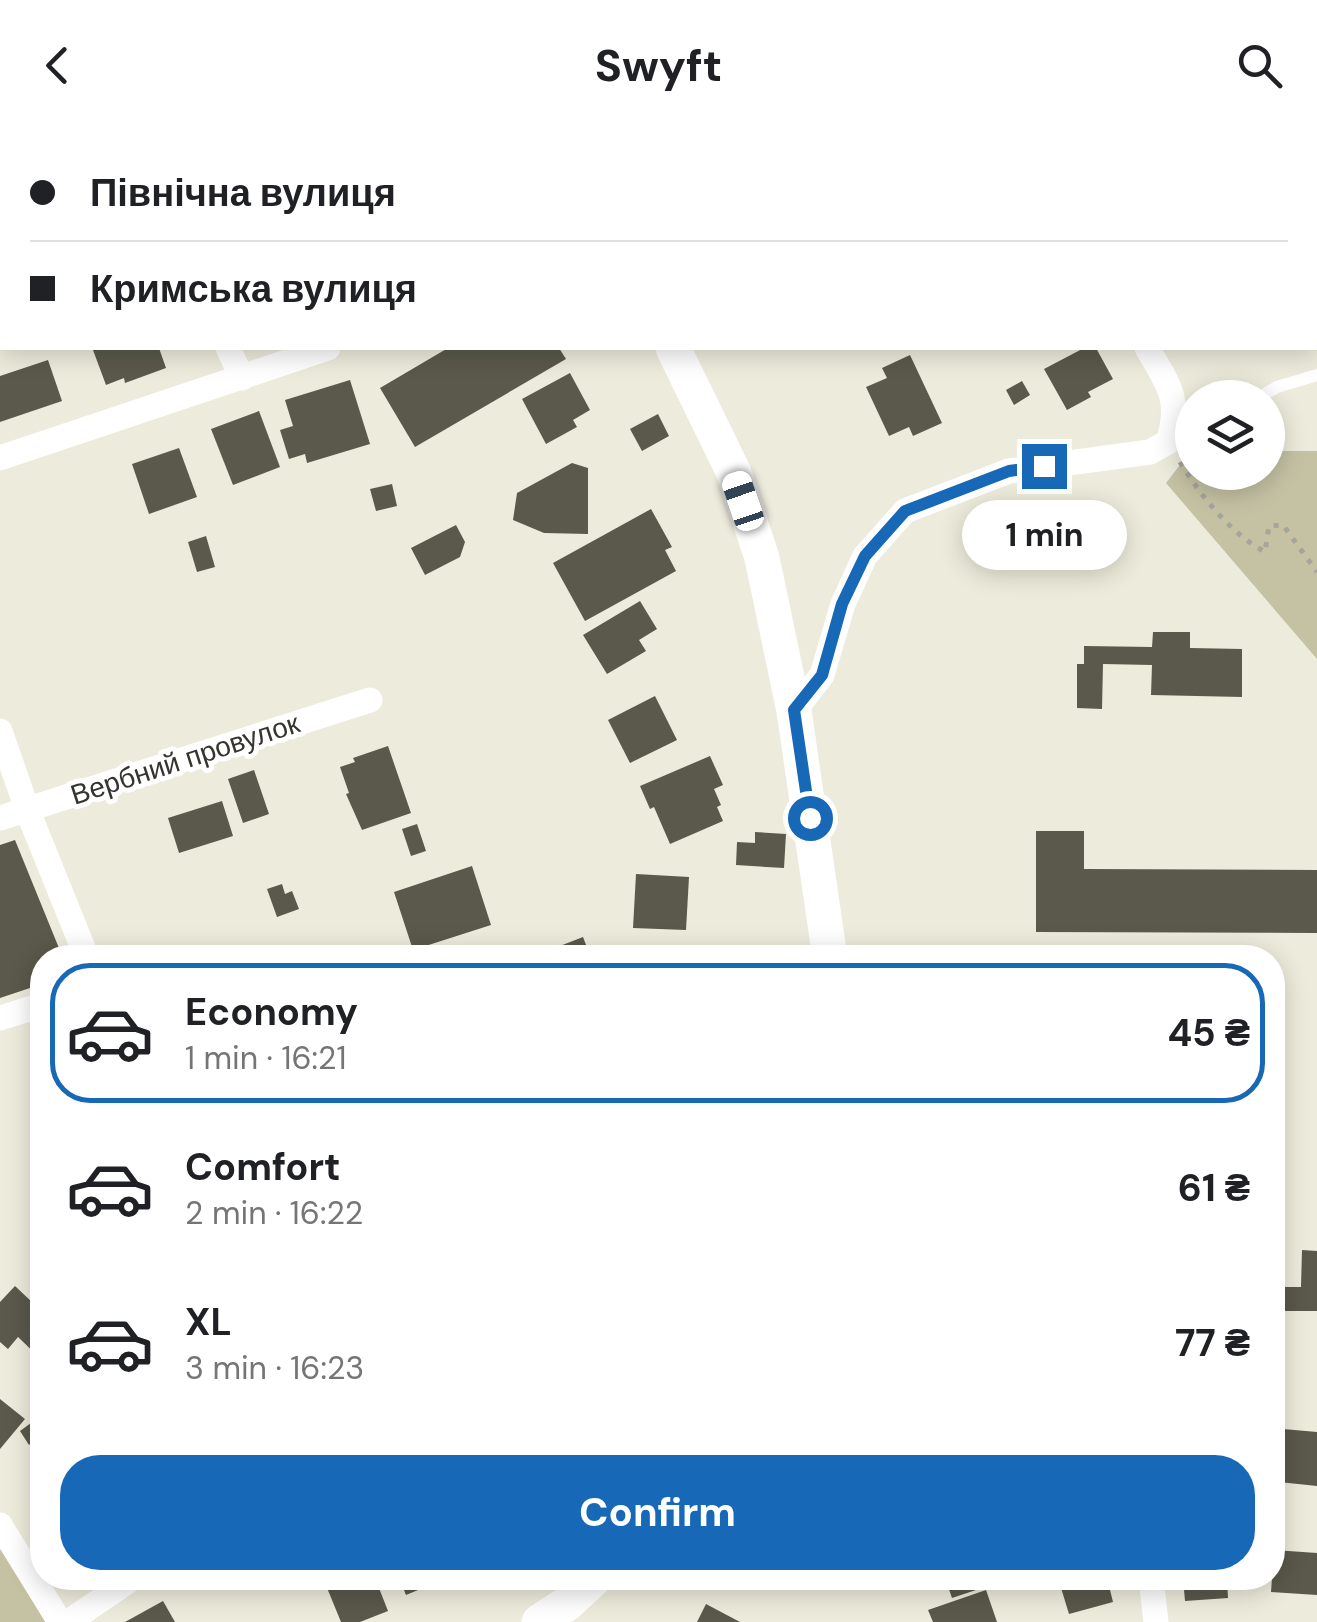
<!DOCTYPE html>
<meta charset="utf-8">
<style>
:root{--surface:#fff;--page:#f6f6f6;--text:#202124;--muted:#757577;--line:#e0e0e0;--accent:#1768b6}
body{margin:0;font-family:"DM Sans",sans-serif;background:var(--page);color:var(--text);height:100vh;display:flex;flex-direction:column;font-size:38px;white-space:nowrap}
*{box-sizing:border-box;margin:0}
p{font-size:32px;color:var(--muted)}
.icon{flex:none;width:55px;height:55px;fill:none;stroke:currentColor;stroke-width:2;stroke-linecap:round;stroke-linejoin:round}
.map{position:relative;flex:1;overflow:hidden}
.sheet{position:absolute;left:30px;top:815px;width:1255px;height:645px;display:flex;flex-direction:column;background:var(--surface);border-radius:40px;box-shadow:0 5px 25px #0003}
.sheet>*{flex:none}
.top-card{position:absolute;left:0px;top:0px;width:1318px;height:220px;box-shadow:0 5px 25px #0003;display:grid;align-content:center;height:220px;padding:0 30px;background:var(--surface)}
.buttons{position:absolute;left:1175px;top:250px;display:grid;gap:20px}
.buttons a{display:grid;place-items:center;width:110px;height:110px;border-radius:50%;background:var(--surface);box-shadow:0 5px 25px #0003;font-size:50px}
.end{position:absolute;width:45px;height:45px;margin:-22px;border:12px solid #1768b6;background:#fff;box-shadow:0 0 0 5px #fff}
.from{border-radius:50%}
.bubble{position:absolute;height:70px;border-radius:35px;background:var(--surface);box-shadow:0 5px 25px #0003;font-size:32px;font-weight:700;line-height:70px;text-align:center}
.car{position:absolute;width:30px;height:60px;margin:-30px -15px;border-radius:12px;box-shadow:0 0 8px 2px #0007;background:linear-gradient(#fff 24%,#345 0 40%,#fff 0 76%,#345 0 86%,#fff 0)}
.top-card b{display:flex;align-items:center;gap:35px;height:95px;font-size:38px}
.top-card b+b{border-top:2px solid var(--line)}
.top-card i{width:25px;height:25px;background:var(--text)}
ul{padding:18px 0 0;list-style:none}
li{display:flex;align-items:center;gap:30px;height:140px;margin:0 20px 15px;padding:0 10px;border:5px solid transparent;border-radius:40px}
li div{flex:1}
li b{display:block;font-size:38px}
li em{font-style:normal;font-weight:700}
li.on{border-color:var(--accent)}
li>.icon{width:90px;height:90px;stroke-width:1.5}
.button{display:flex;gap:20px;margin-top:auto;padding:20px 30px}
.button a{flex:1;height:115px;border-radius:40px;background:var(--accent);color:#fff;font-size:40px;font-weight:700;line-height:115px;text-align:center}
header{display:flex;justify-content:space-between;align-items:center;height:130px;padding:0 30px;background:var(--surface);font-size:45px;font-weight:700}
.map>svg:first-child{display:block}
.green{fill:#c5c2a4}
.building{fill:#5a594b}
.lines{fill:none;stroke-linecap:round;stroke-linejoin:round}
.path{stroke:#a6a599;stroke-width:5;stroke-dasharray:5 8;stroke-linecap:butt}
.lane{stroke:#fff;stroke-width:12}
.street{stroke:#fff;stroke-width:25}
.secondary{stroke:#fff;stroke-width:35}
.route{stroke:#1768b6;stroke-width:12}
.labels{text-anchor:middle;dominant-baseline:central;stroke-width:10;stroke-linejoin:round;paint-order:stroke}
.street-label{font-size:28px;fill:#35342e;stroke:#fff}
</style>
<header><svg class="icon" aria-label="back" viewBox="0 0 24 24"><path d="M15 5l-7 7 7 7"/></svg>Swyft<svg class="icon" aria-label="search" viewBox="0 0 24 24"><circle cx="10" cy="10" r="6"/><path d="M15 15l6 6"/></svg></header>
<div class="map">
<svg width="1317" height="1492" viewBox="0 0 1317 1492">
<rect width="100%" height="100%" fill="#edecdc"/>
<g class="green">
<polygon points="1268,321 1317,321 1317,529 1166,353 1190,322 1192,342 1268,342"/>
<polygon points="0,1416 46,1492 0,1492"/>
</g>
<g class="building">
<polygon points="101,218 159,218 166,238 125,253 124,248 106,255 93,220"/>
<polygon points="448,218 559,218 566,229 415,317 380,258"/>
<polygon points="1084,218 1096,218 1113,249 1088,262 1091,267 1067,280 1044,239"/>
<polygon points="910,225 942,293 913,306 909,297 889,306 866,257 887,248 882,238"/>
<polygon points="48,230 62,271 0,292 0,246"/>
<polygon points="570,243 590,280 573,290 577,297 546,314 522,269"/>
<polygon points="350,250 370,314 307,333 305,324 289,329 280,300 293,296 285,270"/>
<polygon points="1022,251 1030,265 1014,275 1006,260"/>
<polygon points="259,281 280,337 233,355 211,299"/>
<polygon points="658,284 669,306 642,321 630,299"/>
<polygon points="179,318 197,367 149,384 132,334"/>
<polygon points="572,333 588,338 588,404 544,403 513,390 517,363"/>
<polygon points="392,354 397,376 376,381 370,359"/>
<polygon points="651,379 672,417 665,420 676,441 585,491 553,433"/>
<polygon points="456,395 465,412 460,427 425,445 411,418"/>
<polygon points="206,406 215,437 197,442 188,412"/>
<polygon points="640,471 657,499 639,510 646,521 607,544 583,505"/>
<polygon points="1153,502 1190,502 1190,518 1242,519 1242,567 1151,565 1152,535 1103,534 1102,579 1077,578 1077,534 1084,534 1084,516 1152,517"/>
<polygon points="655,566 677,610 630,633 608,590"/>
<polygon points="388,616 411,683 362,700 346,664 349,663 340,637 355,632 353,628"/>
<polygon points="710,626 723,655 714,659 721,675 717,677 723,691 670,714 654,677 650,679 640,656"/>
<polygon points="254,640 269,684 243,693 228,649"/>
<polygon points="222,671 233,706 179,723 168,688"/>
<polygon points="417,694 426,721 411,726 402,699"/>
<polygon points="1036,701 1084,701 1084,739 1317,740 1317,803 1036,802"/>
<polygon points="755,702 786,704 784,738 736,735 737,712 755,713"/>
<polygon points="15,710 63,828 42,828 42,854 0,868 0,715"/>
<polygon points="472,736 491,795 413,820 394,762"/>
<polygon points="636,744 689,747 686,800 633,798"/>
<polygon points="282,754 285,764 292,761 299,779 277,787 267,759"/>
<polygon points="583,807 591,828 549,828 547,821"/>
<polygon points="1302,1120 1317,1121 1317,1181 1285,1181 1285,1157 1301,1157"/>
<polygon points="15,1156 33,1173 42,1163 42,1230 18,1207 8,1219 0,1212 0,1172"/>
<polygon points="0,1269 25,1289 0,1319"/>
<polygon points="42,1285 42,1305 29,1315 20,1301"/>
<polygon points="1283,1299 1317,1302 1317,1356 1279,1352"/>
<polygon points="1274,1420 1317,1423 1317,1465 1271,1462"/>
<polygon points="323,1448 375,1448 388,1481 360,1492 341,1492"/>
<polygon points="399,1448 447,1448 406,1465"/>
<polygon points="945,1448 982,1448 985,1457 952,1468"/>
<polygon points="1058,1448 1107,1448 1113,1472 1069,1484"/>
<polygon points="1183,1448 1227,1448 1228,1468 1185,1471"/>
<polygon points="986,1460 997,1492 933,1492 928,1480"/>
<polygon points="163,1471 175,1492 125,1492"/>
<polygon points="706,1474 740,1492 697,1492"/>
</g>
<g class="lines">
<g class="path">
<polyline points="1033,0 1034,2"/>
<path d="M1180 332C1201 366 1229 402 1265 422L1269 396 1283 395 1317 442"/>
</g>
<g class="lane">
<polyline points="1258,268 1277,257 1317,245"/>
<polyline points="1168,312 1180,313 1192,306"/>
</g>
<g class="street">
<polyline points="133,0 134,2"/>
<polyline points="614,2 619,0"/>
<polyline points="1122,2 1123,0"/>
<polyline points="228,218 242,248"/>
<polyline points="0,328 328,218"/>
<path d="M794 581 822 545 843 474 865 426 905 381 1009 341 1150 322 1168 312C1182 269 1168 254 1147 218"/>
<polyline points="0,601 27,679 87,828"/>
<polyline points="0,688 370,570"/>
<polyline points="0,888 42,875"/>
<polyline points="0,1395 60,1492"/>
<polyline points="1151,1448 1156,1492"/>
<polyline points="68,1492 133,1448"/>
</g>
<g class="secondary">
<polyline points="548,0 549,2"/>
<polyline points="673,218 734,343 762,428 794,581 830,828"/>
<polyline points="539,1492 568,1473 595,1448"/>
</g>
</g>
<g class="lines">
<polyline class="route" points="810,688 794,580 822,545 842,474 865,426 905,381 1009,341 1044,336"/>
</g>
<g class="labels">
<g class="street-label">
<text transform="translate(185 629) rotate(-18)">Вербний провулок</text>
</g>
</g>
</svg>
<div class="buttons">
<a><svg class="icon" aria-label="layers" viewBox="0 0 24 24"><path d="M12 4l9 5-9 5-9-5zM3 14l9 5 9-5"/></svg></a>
</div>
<i class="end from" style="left:810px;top:688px"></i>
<i class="end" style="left:1044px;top:336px"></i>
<div class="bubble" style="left:962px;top:370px;width:165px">1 min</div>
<i class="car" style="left:743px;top:371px;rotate:341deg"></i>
<div class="top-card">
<b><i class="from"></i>Північна вулиця</b>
<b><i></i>Кримська вулиця</b>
</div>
<section class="sheet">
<ul>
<li class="on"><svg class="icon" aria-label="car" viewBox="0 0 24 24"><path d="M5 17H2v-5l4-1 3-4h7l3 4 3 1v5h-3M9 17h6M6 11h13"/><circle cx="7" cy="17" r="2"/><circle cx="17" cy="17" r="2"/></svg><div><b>Economy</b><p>1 min · 16:21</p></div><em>45 ₴</em></li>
<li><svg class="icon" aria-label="car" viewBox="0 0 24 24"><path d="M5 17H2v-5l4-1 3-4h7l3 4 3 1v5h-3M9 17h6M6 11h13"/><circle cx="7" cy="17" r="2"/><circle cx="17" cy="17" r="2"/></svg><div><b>Comfort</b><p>2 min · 16:22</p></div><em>61 ₴</em></li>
<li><svg class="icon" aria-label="car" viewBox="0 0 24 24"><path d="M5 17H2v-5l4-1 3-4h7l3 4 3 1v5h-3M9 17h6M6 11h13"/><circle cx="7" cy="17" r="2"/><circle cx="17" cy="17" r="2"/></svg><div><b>XL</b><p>3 min · 16:23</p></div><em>77 ₴</em></li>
</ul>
<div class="button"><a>Confirm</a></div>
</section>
</div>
